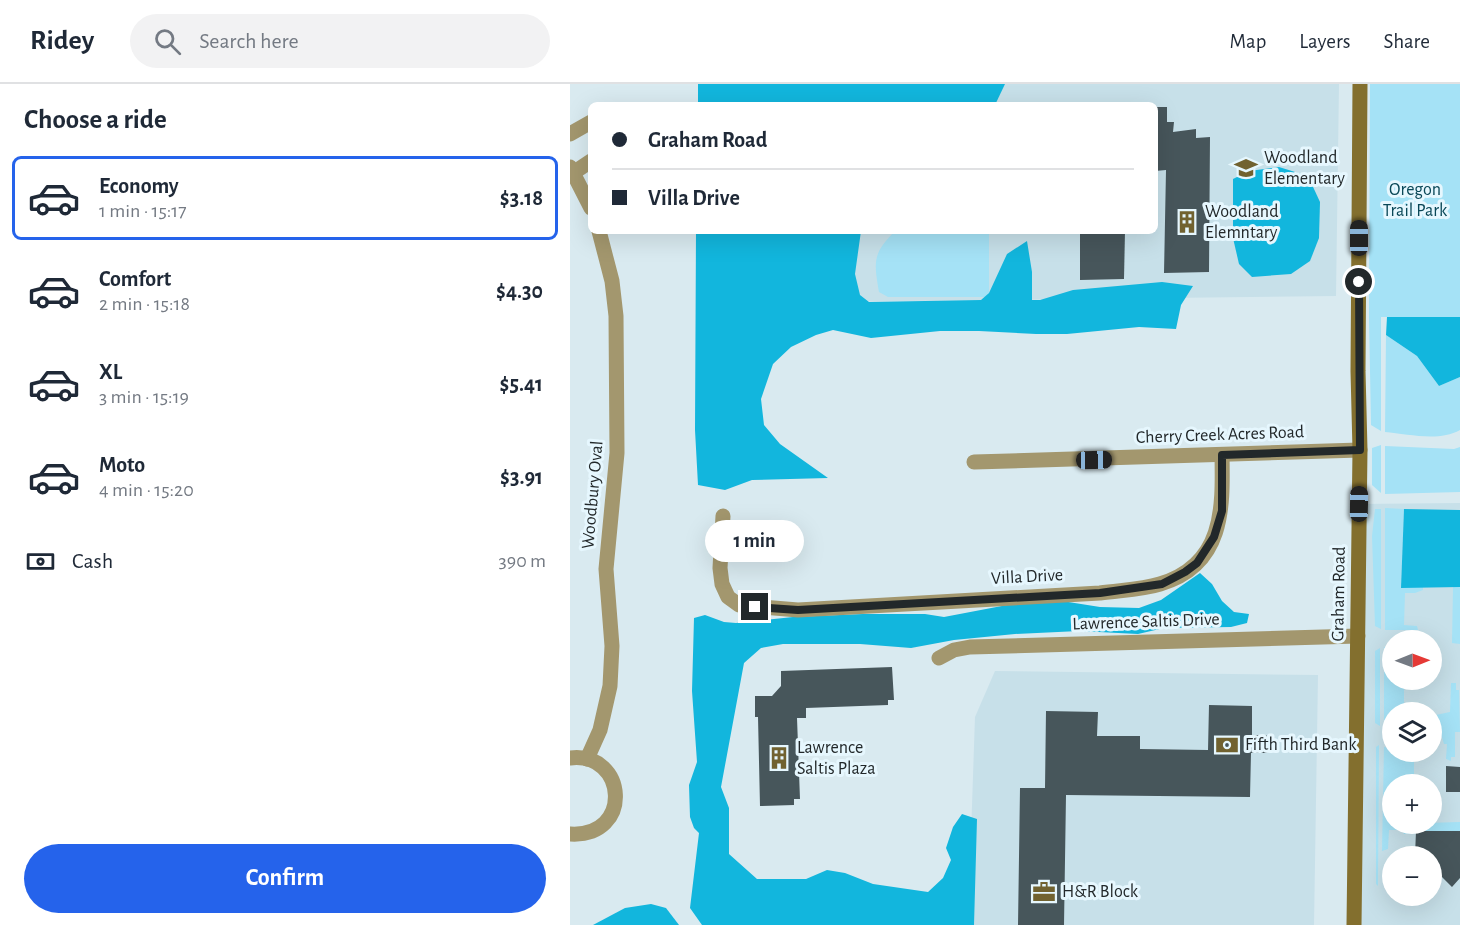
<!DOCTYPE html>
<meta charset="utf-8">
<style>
:root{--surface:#fff;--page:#f2f2f3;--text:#1f2937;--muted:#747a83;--line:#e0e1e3;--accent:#2563eb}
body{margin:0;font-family:"Alegreya Sans",sans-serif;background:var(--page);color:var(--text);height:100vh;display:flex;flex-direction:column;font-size:22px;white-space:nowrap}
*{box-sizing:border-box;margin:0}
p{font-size:20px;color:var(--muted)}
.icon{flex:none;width:33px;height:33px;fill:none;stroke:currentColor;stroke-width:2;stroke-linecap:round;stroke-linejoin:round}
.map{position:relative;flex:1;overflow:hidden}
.panel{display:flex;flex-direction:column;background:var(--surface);width:570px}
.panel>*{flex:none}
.top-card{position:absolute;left:18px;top:18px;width:570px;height:132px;border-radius:9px;box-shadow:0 6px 24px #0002;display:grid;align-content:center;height:132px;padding:0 24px;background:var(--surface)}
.needle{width:39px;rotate:89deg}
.tools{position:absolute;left:812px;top:546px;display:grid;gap:12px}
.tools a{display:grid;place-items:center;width:60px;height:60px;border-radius:50%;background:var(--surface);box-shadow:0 6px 24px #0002;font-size:30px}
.end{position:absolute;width:27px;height:27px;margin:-14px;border:8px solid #22282a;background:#fff;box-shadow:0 0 0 3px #fff}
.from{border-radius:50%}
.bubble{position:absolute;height:42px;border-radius:21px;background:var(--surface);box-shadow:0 6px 24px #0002;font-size:20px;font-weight:600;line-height:42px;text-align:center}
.car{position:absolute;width:18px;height:36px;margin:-18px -9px;border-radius:8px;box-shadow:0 0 4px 2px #0007;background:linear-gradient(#222 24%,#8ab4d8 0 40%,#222 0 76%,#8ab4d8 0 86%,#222 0)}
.top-card b{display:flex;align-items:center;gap:21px;height:57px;font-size:22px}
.top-card b+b{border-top:2px solid var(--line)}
.top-card i{width:15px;height:15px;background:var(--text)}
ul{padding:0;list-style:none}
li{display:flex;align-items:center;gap:18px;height:84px;margin:0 12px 9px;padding:0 12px;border:3px solid transparent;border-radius:9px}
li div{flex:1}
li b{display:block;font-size:22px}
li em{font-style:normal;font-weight:600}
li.current{border-color:var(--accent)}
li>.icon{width:54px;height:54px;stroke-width:1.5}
h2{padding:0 24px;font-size:27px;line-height:72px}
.pay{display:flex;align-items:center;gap:15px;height:66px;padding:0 24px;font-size:22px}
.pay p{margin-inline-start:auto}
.action{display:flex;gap:12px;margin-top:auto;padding:12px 24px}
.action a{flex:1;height:69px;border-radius:36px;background:var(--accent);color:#fff;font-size:24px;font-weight:600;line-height:69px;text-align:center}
header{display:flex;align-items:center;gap:36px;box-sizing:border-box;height:84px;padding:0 30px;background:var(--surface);border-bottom:2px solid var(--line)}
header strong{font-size:28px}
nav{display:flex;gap:33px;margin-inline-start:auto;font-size:21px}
.search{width:420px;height:54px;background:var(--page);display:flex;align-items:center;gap:15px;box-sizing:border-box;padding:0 21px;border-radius:33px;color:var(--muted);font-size:22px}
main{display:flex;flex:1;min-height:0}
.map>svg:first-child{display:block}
.built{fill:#c7e0e9;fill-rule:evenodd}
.green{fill:#a5e2f6}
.forest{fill:#12b6dd}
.building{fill:#47565b}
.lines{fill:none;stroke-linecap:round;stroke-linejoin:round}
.street{stroke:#a3976e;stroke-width:15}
.secondary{stroke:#836f2e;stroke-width:15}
.route{stroke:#22282a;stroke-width:8}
.labels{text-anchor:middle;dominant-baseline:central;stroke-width:6;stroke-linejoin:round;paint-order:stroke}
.poi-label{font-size:18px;fill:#22282a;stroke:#e6f7fe;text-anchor:start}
.park-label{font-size:18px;fill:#094757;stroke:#e6f7fe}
.street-label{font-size:18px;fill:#22282a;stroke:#e6f7fe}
</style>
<header>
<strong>Ridey</strong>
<div class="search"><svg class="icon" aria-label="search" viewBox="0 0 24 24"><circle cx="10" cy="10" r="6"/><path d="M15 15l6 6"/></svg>Search here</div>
<nav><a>Map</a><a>Layers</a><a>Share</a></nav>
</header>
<main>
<section class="panel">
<h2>Choose a ride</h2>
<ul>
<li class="current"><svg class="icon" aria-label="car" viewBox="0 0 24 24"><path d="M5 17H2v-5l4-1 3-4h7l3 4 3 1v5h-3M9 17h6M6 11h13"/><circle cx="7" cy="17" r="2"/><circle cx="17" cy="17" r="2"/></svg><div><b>Economy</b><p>1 min · 15:17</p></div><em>$3.18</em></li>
<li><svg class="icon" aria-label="car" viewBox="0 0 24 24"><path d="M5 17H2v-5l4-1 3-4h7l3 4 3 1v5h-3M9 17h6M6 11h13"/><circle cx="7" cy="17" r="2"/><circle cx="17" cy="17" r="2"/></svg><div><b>Comfort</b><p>2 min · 15:18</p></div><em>$4.30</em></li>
<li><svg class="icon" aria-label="car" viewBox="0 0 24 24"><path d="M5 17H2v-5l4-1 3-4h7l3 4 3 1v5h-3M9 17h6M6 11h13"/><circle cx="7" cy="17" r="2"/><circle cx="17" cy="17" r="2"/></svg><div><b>XL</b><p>3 min · 15:19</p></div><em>$5.41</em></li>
<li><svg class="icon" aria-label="car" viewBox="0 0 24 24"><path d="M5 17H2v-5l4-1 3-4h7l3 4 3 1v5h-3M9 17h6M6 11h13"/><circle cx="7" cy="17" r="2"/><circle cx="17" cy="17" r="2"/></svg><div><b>Moto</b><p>4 min · 15:20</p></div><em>$3.91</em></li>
</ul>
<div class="pay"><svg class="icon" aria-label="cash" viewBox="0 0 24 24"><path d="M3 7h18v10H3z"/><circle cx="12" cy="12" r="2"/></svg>Cash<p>390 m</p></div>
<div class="action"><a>Confirm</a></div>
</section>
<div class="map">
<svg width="890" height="841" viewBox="0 0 890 841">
<rect width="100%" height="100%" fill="#d9eaf0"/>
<g class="built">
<polygon points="257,0 769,0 766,212 257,218 257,147 585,147 585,21 257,21"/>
<path d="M890 419V841H784L789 420ZM822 556H861V596H822ZM822 628H861V668H822ZM822 700H861V740H822ZM822 772H861V812H822Z"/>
<polygon points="425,587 748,591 744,841 398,841 405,633"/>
</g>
<g class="green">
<polygon points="800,0 890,0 890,233 811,233 811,347 801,341 799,233"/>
<path d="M325 147H419V209L415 213H318L309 208C304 178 302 170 325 147Z"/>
<path d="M816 251 847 272 869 302 890 293V346C869 358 838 350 815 348Z"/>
<polygon points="811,361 811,409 802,401 802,364"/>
<polygon points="815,362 884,365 890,363 890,408 815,410"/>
<polygon points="815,424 834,425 831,503 853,503 853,506 845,509 835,509 834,541 847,542 848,546 815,546"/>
<polygon points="805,425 811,425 811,545 805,542 802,452"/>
<polygon points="883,503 890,503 890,560 882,559"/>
<polygon points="814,563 822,563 822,596 834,596 834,628 822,628 822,643 814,643"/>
<polygon points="810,564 810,642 805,639 805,567"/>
<polygon points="881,599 886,599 886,606 889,606 890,648 885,648 885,673 881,673 881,677 876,675 877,660 874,660 871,650 861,644 861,632 880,628"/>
<polygon points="809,661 808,802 806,800 806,663"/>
<polygon points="814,663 822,664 822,668 844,668 844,700 822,700 822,740 890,738 890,747 846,747 845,750 834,750 832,746 819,746 818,765 812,767"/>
</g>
<g class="forest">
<polygon points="128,0 435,0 425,21 128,21"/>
<polygon points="709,83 738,92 750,118 749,154 740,177 721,190 682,193 669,180 663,154 663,95 679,87"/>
<polygon points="126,147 291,147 285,190 290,211 299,218 411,216 419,209 437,170 457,157 462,188 462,216 470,216 503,206 592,198 623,202 611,221 606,245 569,243 497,250 466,250 409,247 370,247 301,254 263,246 246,251 221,263 203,280 191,315 194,341 210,360 258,394 182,396 155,406 128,401 125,346"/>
<polygon points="817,233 890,233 890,293 869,302 847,272 816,251"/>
<polygon points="834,425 890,426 890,503 831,504"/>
<polygon points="630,489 642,500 652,517 664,528 679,530 677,539 661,543 594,544 568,550 509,547 445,550 384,556 341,564 290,560 213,560 191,564 174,579 151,703 159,724 159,770 187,795 236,795 257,786 275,789 303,800 358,808 373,794 381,776 376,764 383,743 392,730 407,735 404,841 132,841 120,824 129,749 124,744 120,733 119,701 127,678 122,607 124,534 135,531 154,538 166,539 223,533 293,530 355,530 374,533 437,521 492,517 530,523 569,524 591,516"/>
<polygon points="81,820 96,824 109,841 23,841 55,824"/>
</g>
<g class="building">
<polygon points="585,23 597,23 597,38 604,38 603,48 626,45 626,54 640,53 639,188 594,189 596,86 585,87"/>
<polygon points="510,147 555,147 554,195 510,196"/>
<polygon points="322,583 324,616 318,616 318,621 236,624 236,634 227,634 230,715 224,715 224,721 190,722 188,633 185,633 185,612 202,612 211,602 211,587"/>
<polygon points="639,621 682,622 682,651 696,651 705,661 696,669 681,669 680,713 496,711 494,841 448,841 450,704 475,704 476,627 528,628 527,652 570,652 570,665 638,666"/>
<polygon points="876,682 890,683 890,708 876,708"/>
<polygon points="846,747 890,747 890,794 882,803 872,793 861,792 861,772 845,772"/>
</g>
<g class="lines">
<g class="street">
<polyline points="0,50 21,38"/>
<polyline points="0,83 21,124"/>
<polyline points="3,89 21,77"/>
<polyline points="404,378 790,366"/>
<path d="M153 432 150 484 152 500 158 513 169 521 228 526 530 509C550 506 571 506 590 500 654 481 653 425 652 371"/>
<polyline points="369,574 384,566 400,563 788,552"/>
<path d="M0 674C57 667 64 754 0 750"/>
<polyline points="17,675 30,646 40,602 42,562 36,485 47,369 46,232 42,197 29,147"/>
</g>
<polyline class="secondary" points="784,841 790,366 788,287 790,0"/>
</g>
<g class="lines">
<polyline class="route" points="185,523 228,526 530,509 592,500 615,488 627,479 644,453 652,427 652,371 790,366 789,198"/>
</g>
<defs>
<g id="school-bare" transform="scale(1.8)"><path d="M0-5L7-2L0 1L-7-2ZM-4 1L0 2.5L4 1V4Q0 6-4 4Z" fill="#716230" stroke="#e6f7fe" stroke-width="2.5" paint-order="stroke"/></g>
<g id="building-bare" transform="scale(1.8)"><path d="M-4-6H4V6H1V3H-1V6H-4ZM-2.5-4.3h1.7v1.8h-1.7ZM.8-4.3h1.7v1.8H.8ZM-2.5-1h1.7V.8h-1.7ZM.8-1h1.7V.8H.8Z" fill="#716230" stroke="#e6f7fe" stroke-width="2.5" paint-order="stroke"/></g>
<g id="bank-bare" transform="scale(1.8)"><path d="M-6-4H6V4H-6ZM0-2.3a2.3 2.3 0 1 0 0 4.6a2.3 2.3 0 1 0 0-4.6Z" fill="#716230" stroke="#e6f7fe" stroke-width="2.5" paint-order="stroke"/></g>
<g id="office-bare" transform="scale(1.8)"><path d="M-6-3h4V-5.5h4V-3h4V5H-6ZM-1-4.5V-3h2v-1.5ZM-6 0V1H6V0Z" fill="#716230" stroke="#e6f7fe" stroke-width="2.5" paint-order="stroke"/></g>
</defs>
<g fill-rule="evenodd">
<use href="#school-bare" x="676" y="84"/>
<use href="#building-bare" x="617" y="138"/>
<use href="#bank-bare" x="657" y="661"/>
<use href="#building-bare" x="209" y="674"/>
<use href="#office-bare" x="474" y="808"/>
</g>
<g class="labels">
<g class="poi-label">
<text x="694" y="74">Woodland<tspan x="694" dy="21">Elementary</tspan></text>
<text x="635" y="128">Woodland<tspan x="635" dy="21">Elemntary</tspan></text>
<text x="675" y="661">Fifth Third Bank</text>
<text x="227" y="664">Lawrence<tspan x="227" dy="21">Saltis Plaza</tspan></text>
<text x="492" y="808">H&amp;R Block</text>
</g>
<g class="park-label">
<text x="845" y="106">Oregon<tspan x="845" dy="21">Trail Park</tspan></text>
</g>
<g class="street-label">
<text transform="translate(650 351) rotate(-2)">Cherry Creek Acres Road</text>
<text transform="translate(23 411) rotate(-85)">Woodbury Oval</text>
<text transform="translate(457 493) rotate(-3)">Villa Drive</text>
<text transform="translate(769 510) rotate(-89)">Graham Road</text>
<text transform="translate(576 538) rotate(-2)">Lawrence Saltis Drive</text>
</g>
</g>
</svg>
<div class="tools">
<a><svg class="needle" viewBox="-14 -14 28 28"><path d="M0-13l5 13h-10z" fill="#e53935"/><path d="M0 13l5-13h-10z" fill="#747a83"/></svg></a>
<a><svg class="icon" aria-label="layers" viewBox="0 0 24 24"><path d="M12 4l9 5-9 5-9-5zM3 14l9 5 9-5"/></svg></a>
<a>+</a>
<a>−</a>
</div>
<i class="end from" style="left:789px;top:198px"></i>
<i class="end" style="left:185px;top:523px"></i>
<div class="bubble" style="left:135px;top:436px;width:99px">1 min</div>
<i class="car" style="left:789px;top:154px;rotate:0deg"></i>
<i class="car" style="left:524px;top:376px;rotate:89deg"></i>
<i class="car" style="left:789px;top:420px;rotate:1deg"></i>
<div class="top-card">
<b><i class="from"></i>Graham Road</b>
<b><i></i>Villa Drive</b>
</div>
</div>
</main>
